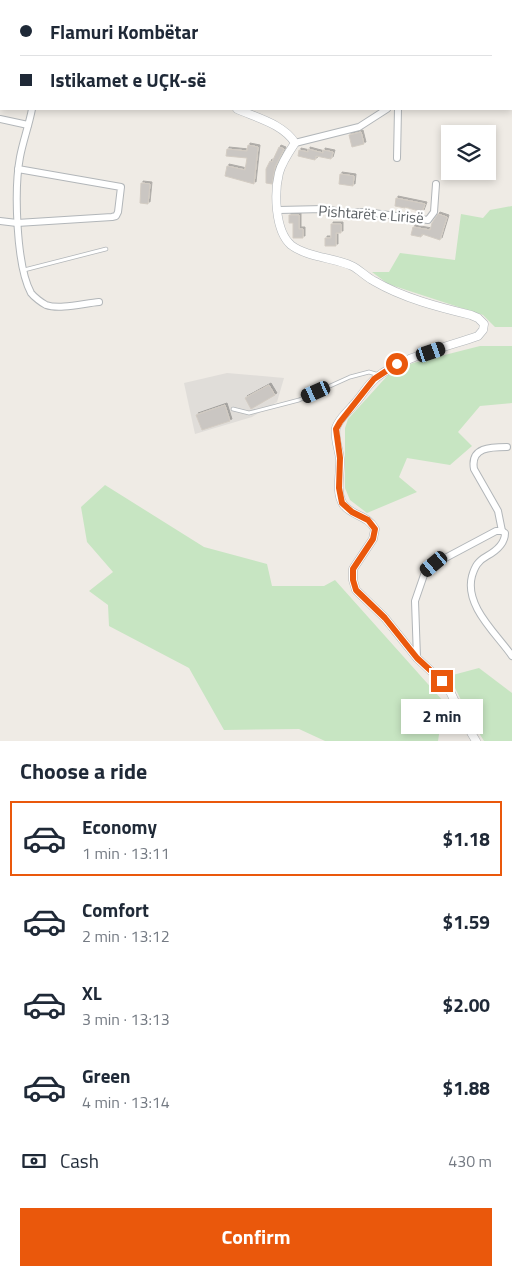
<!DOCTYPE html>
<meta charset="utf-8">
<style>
:root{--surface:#fff;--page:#f2f2f3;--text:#1f2937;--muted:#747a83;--line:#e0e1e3;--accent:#ea580c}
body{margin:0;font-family:"Titillium Web",sans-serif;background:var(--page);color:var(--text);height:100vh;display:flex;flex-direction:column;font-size:19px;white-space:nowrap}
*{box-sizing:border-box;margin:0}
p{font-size:16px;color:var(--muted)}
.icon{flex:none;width:28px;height:28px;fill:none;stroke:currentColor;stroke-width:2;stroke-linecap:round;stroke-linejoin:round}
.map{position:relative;height:741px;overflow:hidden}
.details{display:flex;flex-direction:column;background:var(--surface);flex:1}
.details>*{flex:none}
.banner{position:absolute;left:0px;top:0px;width:512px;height:110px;box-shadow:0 2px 8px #0003;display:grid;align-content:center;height:110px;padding:0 20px;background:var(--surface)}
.fabs{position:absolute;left:441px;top:125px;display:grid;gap:10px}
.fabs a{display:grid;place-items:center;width:55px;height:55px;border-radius:0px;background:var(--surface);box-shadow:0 2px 8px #0003;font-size:25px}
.end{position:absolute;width:22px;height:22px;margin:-11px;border:6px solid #ea580c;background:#fff;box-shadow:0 0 0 2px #fff}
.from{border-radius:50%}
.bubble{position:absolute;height:35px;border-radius:0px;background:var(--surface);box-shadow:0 2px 8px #0003;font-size:16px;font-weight:700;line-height:35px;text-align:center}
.car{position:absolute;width:15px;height:30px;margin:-15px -8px;border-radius:6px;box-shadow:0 0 4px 1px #0007;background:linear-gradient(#222 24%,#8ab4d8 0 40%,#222 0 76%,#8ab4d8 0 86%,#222 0)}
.banner b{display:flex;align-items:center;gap:18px;height:48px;font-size:19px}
.banner b+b{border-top:1px solid var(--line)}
.banner i{width:12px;height:12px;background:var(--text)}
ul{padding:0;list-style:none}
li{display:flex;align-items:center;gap:15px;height:75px;margin:0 10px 8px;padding:0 10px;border:2px solid transparent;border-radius:0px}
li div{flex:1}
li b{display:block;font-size:19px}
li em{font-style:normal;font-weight:700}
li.current{border-color:var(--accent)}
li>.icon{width:45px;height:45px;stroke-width:1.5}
h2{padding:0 20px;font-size:22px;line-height:60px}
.pay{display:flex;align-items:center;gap:12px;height:55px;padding:0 20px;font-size:19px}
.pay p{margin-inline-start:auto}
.primary-button{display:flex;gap:10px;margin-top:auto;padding:10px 20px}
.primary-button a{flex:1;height:58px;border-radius:0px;background:var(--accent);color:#fff;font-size:20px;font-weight:700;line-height:58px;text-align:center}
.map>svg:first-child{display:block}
.industrial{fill:#e0ddd9}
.green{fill:#c7e5c2}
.building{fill:#cac6c2;stroke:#d3ccc3;filter:url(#shadow)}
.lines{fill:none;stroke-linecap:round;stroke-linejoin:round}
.service-casing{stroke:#b2b6b9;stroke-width:4.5}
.minor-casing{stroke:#b2b6b9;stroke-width:8}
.tertiary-casing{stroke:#b2b6b9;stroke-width:9}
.service{stroke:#fff;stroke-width:3}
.minor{stroke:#fff;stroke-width:6}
.tertiary{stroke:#fff;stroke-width:8}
.route{stroke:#ea580c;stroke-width:6}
.labels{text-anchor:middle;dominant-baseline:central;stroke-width:4.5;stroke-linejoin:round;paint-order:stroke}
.street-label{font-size:15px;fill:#5c6165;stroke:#fff}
</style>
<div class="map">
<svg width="512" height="741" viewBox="0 0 512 741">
<defs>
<filter id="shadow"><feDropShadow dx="2" dy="-2" stdDeviation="0" flood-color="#0004"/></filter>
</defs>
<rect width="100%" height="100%" fill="#efebe5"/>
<polygon class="industrial" points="227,373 284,378 277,402 252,417 195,434 184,383"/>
<g class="green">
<polygon points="512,206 512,327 495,327 483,315 388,284 372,272 389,272 400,253 455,260 461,214 483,218 490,210"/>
<polygon points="480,346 512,346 512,403 480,406 458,432 472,446 450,465 407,458 399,477 417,492 367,513 350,500 345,488 345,428 348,419 389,374 413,363"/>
<polygon points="105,485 204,547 267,564 272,586 324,586 335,580 444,702 438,741 325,741 299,729 224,730 189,668 109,626 108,605 89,591 113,572 87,542 81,507"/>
<polygon points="479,668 512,693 512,741 484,741 471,720 449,676"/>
</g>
<g class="building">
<polygon points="361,132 364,144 352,147 349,135"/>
<polygon points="248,145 258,147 254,184 225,176 227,166 245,170 247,158 226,156 227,149 247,151"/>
<polygon points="279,147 284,149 275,167 272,184 266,183 266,169 270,161 272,162"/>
<polygon points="308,149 323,153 323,150 333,152 331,159 316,156 315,160 298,156 299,150 308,152"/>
<polygon points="340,174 354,176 353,186 339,184"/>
<polygon points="141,183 150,184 148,204 140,203"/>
<polygon points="396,198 425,204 422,212 405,207 405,208 395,206"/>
<polygon points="438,214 447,217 440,240 422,234 421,237 411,235 413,227 430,230 432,223"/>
<polygon points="289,215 299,215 299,229 303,229 303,238 293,238 293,223 289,223"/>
<polygon points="331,224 341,224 341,233 336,233 336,246 325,246 325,238 331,238"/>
<polygon points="269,385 275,395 251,409 245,398"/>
<polygon points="225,405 230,421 202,430 196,415"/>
</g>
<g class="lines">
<g class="service-casing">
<g id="service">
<polyline points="24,270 106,249"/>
<polyline points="233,409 249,413 299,400 350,377 369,372 379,375"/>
</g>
</g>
<g class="minor-casing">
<g id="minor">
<polyline points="0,0 2,1"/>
<polyline points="479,0 480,1"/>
<polyline points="44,1 45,0"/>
<polyline points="360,1 360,0"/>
<polyline points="419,1 420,0"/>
<polyline points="511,39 512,39"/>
<polyline points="0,100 1,100"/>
<path d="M32 109C29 125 23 141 20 157 14 189 16 265 31 293 34 297 42 303 46 305 60 310 85 303 99 302"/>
<polyline points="0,119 28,125"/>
<polyline points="295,143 359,127 387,109"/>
<polyline points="397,158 398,109"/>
<polyline points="278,210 324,209 347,213 365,212 428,220 434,212 436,184"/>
<polyline points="0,221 17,223 112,217 116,216 118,212 121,187 18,169"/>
<path d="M502 531 498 511 474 469C470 447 491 447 507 447"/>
<path d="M417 658 415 601 425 572 434 564 496 531H502L505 533C505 544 496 551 487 556 478 561 475 566 472 576 464 606 497 634 512 656"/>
</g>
</g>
<g class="tertiary-casing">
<g id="tertiary">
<polyline points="160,0 160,1"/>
<path d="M237 109C257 118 283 124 295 143 289 152 282 162 279 173 274 193 275 231 291 245 306 257 335 258 352 266 360 270 366 277 374 281 403 298 438 307 471 315L478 318 484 324 483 330 478 336C447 347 401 357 376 378 367 385 362 396 354 404 348 412 339 418 336 428 334 438 339 449 340 459 341 473 335 491 343 504 351 516 368 515 375 529L373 539 353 569V580L356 590 385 618 417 658 448 687 463 719 476 741"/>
</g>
</g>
<use href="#service" class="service"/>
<use href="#minor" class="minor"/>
<use href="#tertiary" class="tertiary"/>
</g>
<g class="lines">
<polyline class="route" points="397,364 374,379 340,422 336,429 340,458 339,488 342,503 352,512 368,520 375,529 373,539 353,569 353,580 356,590 385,618 417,658 442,681"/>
</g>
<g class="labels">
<g class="street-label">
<text transform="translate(371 214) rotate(4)">Pishtarët e Lirisë</text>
</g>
</g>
</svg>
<div class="fabs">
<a><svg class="icon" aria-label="layers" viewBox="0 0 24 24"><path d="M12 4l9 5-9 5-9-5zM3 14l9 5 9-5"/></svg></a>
</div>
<i class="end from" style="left:397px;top:364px"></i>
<i class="end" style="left:442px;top:681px"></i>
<div class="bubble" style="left:401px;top:699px;width:82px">2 min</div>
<i class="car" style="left:431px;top:352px;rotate:71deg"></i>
<i class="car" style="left:316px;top:392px;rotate:246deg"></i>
<i class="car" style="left:434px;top:564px;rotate:230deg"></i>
<div class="banner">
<b><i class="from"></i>Flamuri Kombëtar</b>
<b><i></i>Istikamet e UÇK-së</b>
</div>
</div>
<section class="details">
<h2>Choose a ride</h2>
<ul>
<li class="current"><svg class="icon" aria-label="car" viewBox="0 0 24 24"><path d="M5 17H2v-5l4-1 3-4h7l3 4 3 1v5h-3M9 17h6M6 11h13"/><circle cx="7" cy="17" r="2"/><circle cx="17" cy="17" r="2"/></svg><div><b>Economy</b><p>1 min · 13:11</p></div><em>$1.18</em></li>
<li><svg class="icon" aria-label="car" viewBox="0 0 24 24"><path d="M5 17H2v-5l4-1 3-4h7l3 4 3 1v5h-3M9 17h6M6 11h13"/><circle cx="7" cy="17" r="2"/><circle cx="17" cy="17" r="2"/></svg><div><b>Comfort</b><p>2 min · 13:12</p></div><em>$1.59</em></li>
<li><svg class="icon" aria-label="car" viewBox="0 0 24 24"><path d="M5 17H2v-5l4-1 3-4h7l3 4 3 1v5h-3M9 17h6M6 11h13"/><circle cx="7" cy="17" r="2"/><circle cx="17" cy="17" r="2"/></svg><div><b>XL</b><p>3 min · 13:13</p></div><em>$2.00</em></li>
<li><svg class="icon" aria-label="car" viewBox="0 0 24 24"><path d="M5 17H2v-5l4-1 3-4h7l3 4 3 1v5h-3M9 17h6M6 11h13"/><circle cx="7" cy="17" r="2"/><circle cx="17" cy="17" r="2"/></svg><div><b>Green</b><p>4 min · 13:14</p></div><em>$1.88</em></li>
</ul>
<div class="pay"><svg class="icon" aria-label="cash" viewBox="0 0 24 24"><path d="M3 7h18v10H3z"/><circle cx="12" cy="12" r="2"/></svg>Cash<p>430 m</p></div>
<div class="primary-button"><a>Confirm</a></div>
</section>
